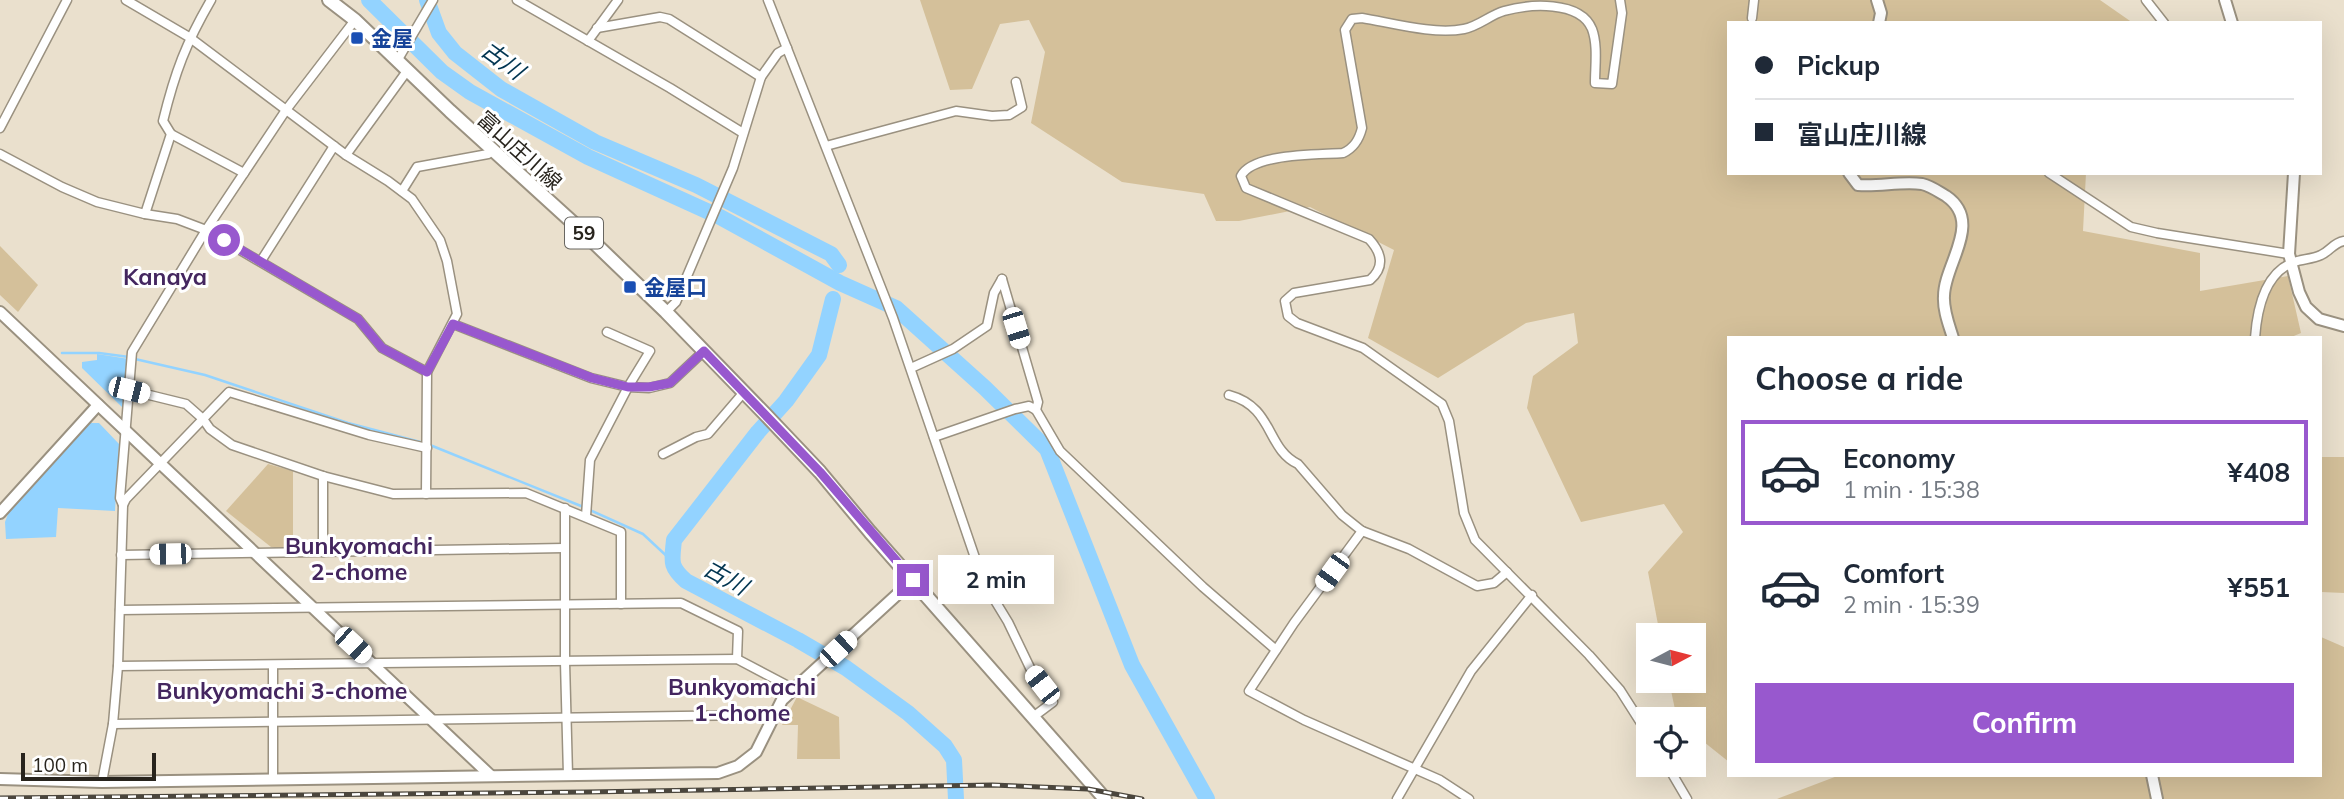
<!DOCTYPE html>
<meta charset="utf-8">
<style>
:root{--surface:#fff;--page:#f2f2f3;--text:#1f2937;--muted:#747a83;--line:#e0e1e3;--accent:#9858ce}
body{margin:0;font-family:Mulish,"Noto Sans JP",sans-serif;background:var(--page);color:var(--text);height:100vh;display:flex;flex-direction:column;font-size:26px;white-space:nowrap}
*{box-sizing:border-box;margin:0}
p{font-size:23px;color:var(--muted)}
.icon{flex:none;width:38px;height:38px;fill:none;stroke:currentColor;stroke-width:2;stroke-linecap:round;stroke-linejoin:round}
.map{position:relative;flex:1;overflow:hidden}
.drawer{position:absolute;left:1727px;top:336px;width:595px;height:441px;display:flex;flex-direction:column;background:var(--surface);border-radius:0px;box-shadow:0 7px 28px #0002}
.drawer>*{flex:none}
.banner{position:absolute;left:1727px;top:21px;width:595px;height:154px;border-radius:0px;box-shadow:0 7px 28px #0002;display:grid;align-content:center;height:154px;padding:0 28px;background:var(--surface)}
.needle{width:46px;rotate:83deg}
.buttons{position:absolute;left:1636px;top:623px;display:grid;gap:14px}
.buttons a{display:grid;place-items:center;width:70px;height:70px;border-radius:0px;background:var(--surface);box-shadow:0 7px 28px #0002;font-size:35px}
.scale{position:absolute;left:21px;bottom:18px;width:135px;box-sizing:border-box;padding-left:7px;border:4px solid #28241d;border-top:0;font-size:19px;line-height:24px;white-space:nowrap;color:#28241d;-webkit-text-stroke:5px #fff;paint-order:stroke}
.end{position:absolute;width:32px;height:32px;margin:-16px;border:9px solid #9858ce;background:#fff;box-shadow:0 0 0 4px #fff}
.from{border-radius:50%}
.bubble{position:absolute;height:49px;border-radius:0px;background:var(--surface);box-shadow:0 7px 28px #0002;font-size:23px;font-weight:700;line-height:49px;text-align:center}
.car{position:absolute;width:21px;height:42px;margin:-21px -10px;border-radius:9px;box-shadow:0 0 5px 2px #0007;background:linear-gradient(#fff 24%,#345 0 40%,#fff 0 76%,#345 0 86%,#fff 0)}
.banner b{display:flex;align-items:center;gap:24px;height:66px;font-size:26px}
.banner b+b{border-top:2px solid var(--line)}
.banner i{width:18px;height:18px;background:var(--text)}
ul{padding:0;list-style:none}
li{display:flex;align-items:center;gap:21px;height:105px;margin:0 14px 10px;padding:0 14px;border:4px solid transparent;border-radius:0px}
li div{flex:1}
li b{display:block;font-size:26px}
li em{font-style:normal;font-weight:700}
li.current{border-color:var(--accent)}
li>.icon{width:63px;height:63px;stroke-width:1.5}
h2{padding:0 28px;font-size:32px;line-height:84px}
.primary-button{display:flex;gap:14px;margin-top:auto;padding:14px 28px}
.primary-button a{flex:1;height:80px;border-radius:0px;background:var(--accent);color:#fff;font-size:28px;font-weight:700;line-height:80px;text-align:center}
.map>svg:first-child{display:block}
.green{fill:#d4c09a}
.water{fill:#93d3ff}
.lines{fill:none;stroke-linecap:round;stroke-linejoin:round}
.stream{stroke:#93d3ff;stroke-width:2.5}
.river{stroke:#93d3ff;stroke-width:16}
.minor-casing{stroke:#9a9180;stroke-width:11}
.tertiary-casing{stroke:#9a9180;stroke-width:14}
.primary-casing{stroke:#9a9180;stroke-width:16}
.minor{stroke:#fff;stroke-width:8}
.tertiary{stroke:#fff;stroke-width:10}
.primary{stroke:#fff;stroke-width:12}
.rail-casing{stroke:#4b463d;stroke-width:5}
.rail{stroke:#fff;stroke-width:2.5;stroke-dasharray:8;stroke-linecap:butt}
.route{stroke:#9858ce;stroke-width:9}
.transit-dot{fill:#1a4fb4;stroke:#fff;stroke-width:2.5}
.labels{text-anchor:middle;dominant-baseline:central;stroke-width:6;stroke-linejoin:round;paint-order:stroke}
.shield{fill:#fff;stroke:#686661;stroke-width:2}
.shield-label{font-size:19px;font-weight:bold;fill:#28241d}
.transit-label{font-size:21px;font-weight:bold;fill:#164399;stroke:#fff;text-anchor:start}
.street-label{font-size:21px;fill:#28241d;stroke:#fff}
.water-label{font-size:23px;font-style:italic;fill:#003450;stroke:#fff}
.neighbourhood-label{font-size:23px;font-weight:bold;fill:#44265f;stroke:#fff}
</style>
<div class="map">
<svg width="2344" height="799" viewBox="0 0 2344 799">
<rect width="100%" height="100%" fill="#eae0cd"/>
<g class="green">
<polygon points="920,0 2100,0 2133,23 1729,23 1729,173 2086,173 2083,231 2200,253 2200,291 2288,276 2301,333 2289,338 1729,338 1729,762 1694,734 1694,719 1677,719 1669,681 1694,681 1694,635 1660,635 1648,572 1683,532 1664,504 1581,522 1527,408 1533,376 1578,343 1574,313 1526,323 1438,378 1368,338 1394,250 1310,207 1239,221 1216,221 1204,194 1122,182 1031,123 1045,52 1029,20 1000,24 972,89 950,90"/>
<polygon points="0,246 38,285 18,312 0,295"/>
<polygon points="2320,457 2344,457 2344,593 2321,592"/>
<polygon points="268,464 293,471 293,552 271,547 226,511"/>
<polygon points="2321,637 2344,647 2344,799 1777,799 1840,775 2320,775"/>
<polygon points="797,697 839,717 840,759 797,759 798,725 782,725"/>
</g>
<g class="water">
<polygon points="97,354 129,359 123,408 82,368 82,362 97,360"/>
<polygon points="89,423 99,423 119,444 115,511 58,508 56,537 6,539 5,522 11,506"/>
</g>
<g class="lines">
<g class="stream">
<polyline points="62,353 99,353 129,357"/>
<polyline points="135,359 205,375 348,423 424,443"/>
<polyline points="430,445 581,506 643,534 672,561"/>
</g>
<g class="river">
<polyline points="369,0 442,72 470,92 588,157 720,217 840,283 896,308 985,388 1047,449 1132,665 1207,799"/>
<polyline points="427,0 439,33 455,53 501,89 595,142 696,185 831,254 839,265"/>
<path d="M833 299 819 355 786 401 758 432 674 540C672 561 669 566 686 581L798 640 846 668 908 713 945 746 954 760 956 799"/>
</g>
<g class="minor-casing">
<g id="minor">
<polyline points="126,0 189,37 346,155 388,181 412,199 440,240 447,261 457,314 427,372 426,494"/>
<polyline points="517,0 670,88 743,133"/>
<polyline points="768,0 893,318 983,581 1008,622 1033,674 1053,702 1033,717"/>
<path d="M1620 0 1622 13 1612 84 1595 83C1595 66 1598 45 1592 29 1580 0 1529 4 1504 11 1490 15 1479 26 1464 29 1434 35 1392 23 1362 18L1352 19 1345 30 1362 128C1359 140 1354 148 1343 153 1318 155 1253 153 1241 176L1246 188 1369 239C1382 253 1385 267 1370 280L1294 293 1285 301 1288 316 1297 323 1363 348 1442 404 1449 421 1464 513 1475 540 1589 655 1620 690 1648 734"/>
<polyline points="2146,0 2164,23"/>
<polyline points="1752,18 1754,0"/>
<polyline points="597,28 660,17 669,19 761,77"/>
<polyline points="588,41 618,0"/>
<polyline points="397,61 433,0"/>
<polyline points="0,128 67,0"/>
<polyline points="171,134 244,173"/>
<polyline points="826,146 956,111 992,116 1009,115 1022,107 1016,82"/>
<polyline points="0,154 62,187 97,202 145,214 177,219 206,230 358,319 382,348 427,372"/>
<polyline points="346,155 407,71"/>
<polyline points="2049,173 2131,227 2157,233 2289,254"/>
<polyline points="402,191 417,167 488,154 492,151"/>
<path d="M145 214 171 134 163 121C175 72 186 43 211 0"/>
<polyline points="261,261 334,146"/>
<polyline points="1002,279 1038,402 1036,410 1060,451 1203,587 1276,650"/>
<polyline points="666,312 676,302 733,168 761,77 778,53 787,48"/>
<polyline points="453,324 591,378 628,387 649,388 670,383 704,351"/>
<path d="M2255 338C2257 310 2264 273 2294 262 2303 259 2313 259 2321 255 2330 251 2333 243 2344 241"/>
<polyline points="911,368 953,349 987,326 994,293 1002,279"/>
<polyline points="129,390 186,404 203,419 210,429 232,445 323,476 393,494 526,493 621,532 621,604"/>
<path d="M1229 395C1274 407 1266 449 1298 464L1342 515 1362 531 1409 549 1477 586 1494 583 1507 572"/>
<polyline points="934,437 1015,409 1029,406 1036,410"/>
<polyline points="663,454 696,437 708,434 744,392"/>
<polyline points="323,476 323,552"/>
<polyline points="123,505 120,498 132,352 206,230 286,110 355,20"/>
<polyline points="565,508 565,662 568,775"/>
<polyline points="586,516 590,460 628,387 650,351 607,332"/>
<polyline points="1362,531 1294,623 1249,691 1304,720 1440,780 1469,799"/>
<polyline points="121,555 564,548"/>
<polyline points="120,610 681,603 738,631 737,659"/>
<polyline points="118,666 737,659 794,689"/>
<polyline points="113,724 750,715 772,719"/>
<polyline points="1667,765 1687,799"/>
<polyline points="273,780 273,665"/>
<polyline points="102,782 113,724 118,666 123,505 126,499 229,392 369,435 427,448"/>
<polyline points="1397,799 1471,671 1532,595"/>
</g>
</g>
<g class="tertiary-casing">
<g id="tertiary">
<polyline points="1877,0 1881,13 1879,23"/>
<polyline points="2225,0 2232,23"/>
<path d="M1849 173 1858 185C1879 187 1901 181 1922 184 1931 186 1939 192 1946 196 1984 222 1944 264 1944 296 1943 310 1949 325 1953 338"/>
<polyline points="2294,173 2289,254 2299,292 2306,307 2319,319 2344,326"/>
<polyline points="0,312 491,776"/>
<polyline points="0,513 98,405"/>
<polyline points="2152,775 2157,799"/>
<polyline points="0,779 102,782 718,773 738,766 756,752 782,700 913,580"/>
</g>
</g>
<g class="primary-casing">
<polyline id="primary" points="329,0 355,20 450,111 582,231 666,312 764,413 820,472 870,532 1105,799"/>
</g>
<use href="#minor" class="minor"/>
<use href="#tertiary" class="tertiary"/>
<use href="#primary" class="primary"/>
<g class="rail-casing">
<polyline id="rail" points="0,798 587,792 992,785 1088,789 1142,799"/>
</g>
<use href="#rail" class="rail"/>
</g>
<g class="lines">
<polyline class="route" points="224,240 358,319 382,348 427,372 453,324 592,378 628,387 649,387 670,383 704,351 820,472 913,580"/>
</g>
<g class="transit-dot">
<rect x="350" y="31" width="14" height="14" rx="3.5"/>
<rect x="623" y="280" width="14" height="14" rx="3.5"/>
</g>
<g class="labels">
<rect class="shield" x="565" y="217.5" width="38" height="31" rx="5"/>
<g class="shield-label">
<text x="584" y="233">59</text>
</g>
<g class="transit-label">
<text x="371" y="38">金屋</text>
<text x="644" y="287">金屋口</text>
</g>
<g class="street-label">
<text transform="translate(520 150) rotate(42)">富山庄川線</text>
</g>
<g class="water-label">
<text transform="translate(503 60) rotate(36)">古川</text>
<text transform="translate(726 577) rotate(29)">古川</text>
</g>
<g class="neighbourhood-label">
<text x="165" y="276">Kanaya</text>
<text x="359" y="545">Bunkyomachi<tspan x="359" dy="26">2-chome</tspan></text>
<text x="742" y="686">Bunkyomachi<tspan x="742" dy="26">1-chome</tspan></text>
<text x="282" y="690">Bunkyomachi 3-chome</text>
</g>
</g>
</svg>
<div class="buttons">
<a><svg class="needle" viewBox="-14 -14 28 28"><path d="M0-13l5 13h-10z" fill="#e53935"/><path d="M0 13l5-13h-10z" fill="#747a83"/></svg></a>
<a><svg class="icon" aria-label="locate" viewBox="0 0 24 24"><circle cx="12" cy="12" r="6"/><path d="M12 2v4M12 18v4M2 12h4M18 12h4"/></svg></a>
</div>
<div class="scale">100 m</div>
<i class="end from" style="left:224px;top:240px"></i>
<i class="end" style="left:913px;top:580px"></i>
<div class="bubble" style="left:938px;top:555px;width:116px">2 min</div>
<i class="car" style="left:1016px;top:328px;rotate:163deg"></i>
<i class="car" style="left:129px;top:390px;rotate:104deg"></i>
<i class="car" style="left:170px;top:554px;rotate:269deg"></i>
<i class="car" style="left:1332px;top:572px;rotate:216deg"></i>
<i class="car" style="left:353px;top:645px;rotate:133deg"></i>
<i class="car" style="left:838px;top:649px;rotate:47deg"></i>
<i class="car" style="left:1042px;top:685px;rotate:322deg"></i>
<div class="banner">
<b><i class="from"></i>Pickup</b>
<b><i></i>富山庄川線</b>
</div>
<section class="drawer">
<h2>Choose a ride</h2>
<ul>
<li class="current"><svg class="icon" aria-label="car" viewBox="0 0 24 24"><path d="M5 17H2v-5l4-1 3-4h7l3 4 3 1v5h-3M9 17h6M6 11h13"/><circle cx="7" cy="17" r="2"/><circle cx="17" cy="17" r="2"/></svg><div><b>Economy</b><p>1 min · 15:38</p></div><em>¥408</em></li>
<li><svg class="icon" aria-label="car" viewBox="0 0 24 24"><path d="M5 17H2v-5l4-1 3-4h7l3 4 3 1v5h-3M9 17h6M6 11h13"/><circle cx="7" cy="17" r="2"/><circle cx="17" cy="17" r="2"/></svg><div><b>Comfort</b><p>2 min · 15:39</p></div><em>¥551</em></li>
</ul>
<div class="primary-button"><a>Confirm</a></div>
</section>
</div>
